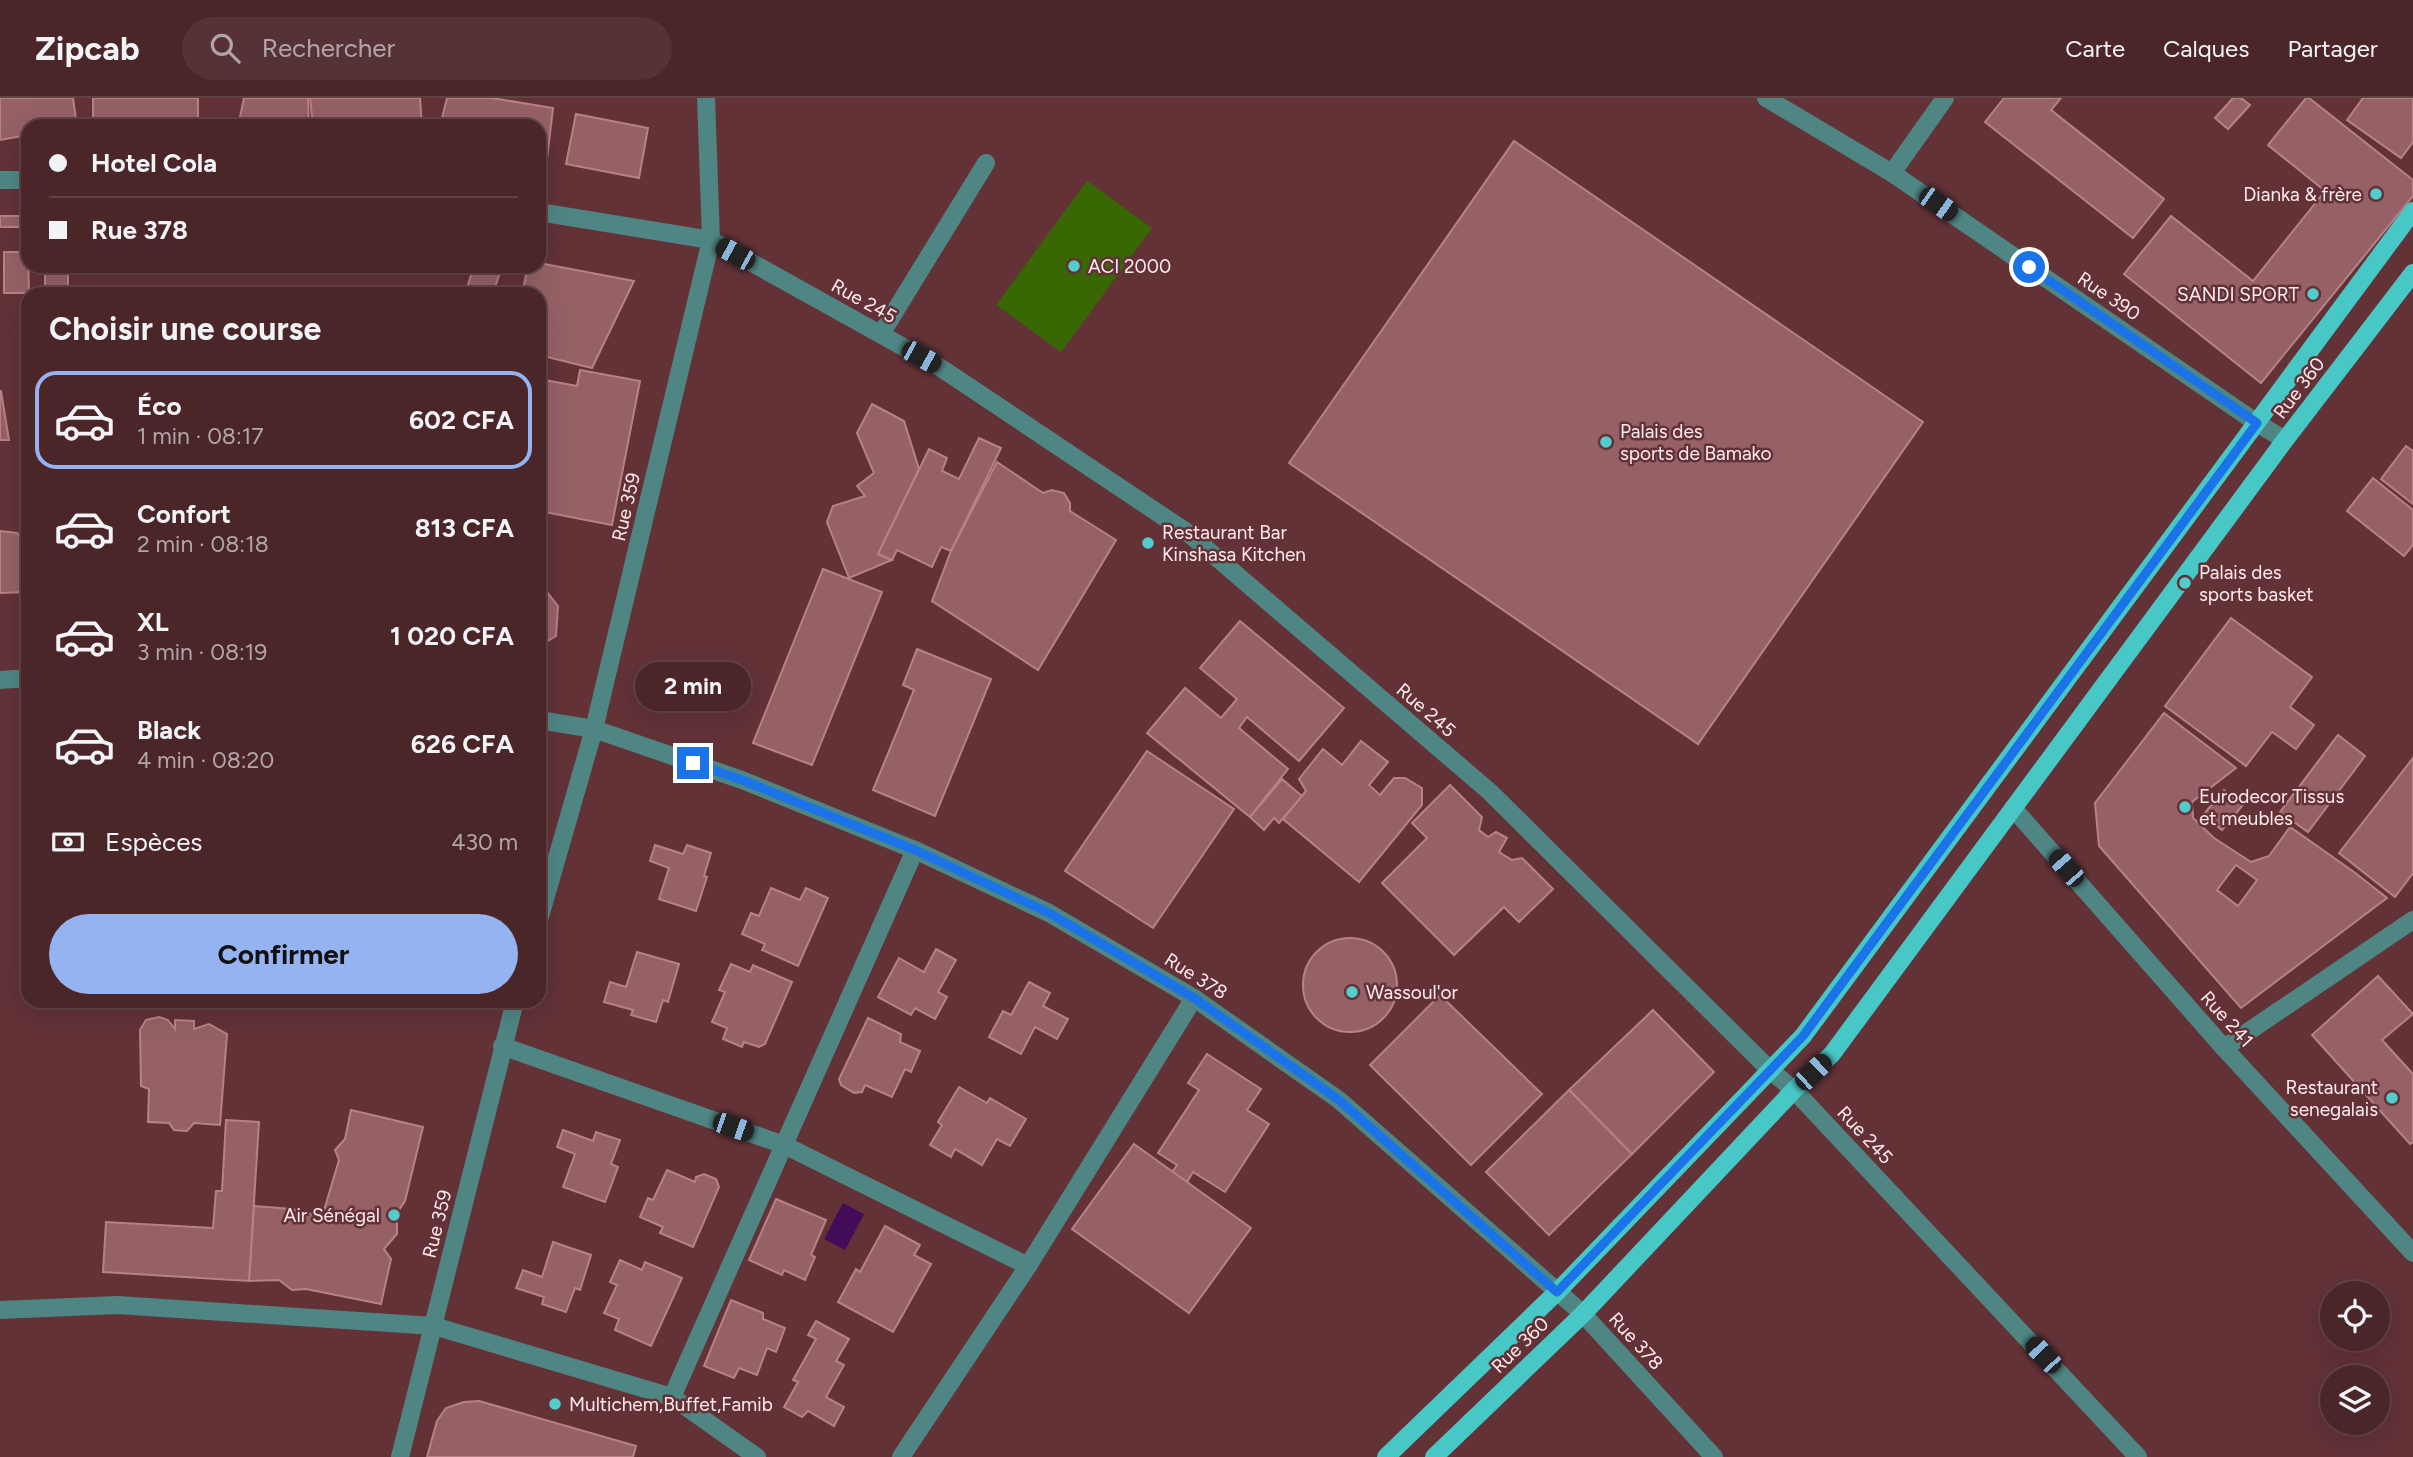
<!DOCTYPE html>
<html lang="fr">
<meta charset="utf-8">
<style>
:root{--surface:#4a2629;--page:#543235;--text:#f1f3f6;--muted:#b2a5a8;--line:#614346;--accent:#95b2f1}
body{margin:0;font-family:Figtree,sans-serif;background:var(--page);color:var(--text);height:100vh;display:flex;flex-direction:column;font-size:26px;white-space:nowrap}
*{box-sizing:border-box;margin:0}
p{font-size:23px;color:var(--muted)}
.icon{flex:none;width:38px;height:38px;fill:none;stroke:currentColor;stroke-width:2;stroke-linecap:round;stroke-linejoin:round}
.map{position:relative;flex:1;overflow:hidden}
.panel{position:absolute;left:21px;top:189px;width:525px;height:721px;display:flex;flex-direction:column;background:var(--surface);border-radius:21px;box-shadow:0 7px 28px #0002,0 0 0 2px var(--line)}
.panel>*{flex:none}
.banner{position:absolute;left:21px;top:21px;width:525px;height:154px;border-radius:21px;box-shadow:0 7px 28px #0002,0 0 0 2px var(--line);display:grid;align-content:center;height:154px;padding:0 28px;background:var(--surface)}
.controls{position:absolute;left:2320px;top:1183px;display:grid;gap:14px}
.controls a{display:grid;place-items:center;width:70px;height:70px;border-radius:50%;background:var(--surface);box-shadow:0 7px 28px #0002,0 0 0 2px var(--line);font-size:35px}
.end{position:absolute;width:32px;height:32px;margin:-16px;border:9px solid #1a73e8;background:#fff;box-shadow:0 0 0 4px #fff}
.from{border-radius:50%}
.bubble{position:absolute;height:49px;border-radius:24px;background:var(--surface);box-shadow:0 7px 28px #0002,0 0 0 2px var(--line);font-size:23px;font-weight:700;line-height:49px;text-align:center}
.car{position:absolute;width:21px;height:42px;margin:-21px -10px;border-radius:9px;box-shadow:0 0 5px 2px #0007;background:linear-gradient(#222 24%,#8ab4d8 0 40%,#222 0 76%,#8ab4d8 0 86%,#222 0)}
.banner b{display:flex;align-items:center;gap:24px;height:66px;font-size:26px}
.banner b+b{border-top:2px solid var(--line)}
.banner i{width:18px;height:18px;background:var(--text)}
ul{padding:0;list-style:none}
li{display:flex;align-items:center;gap:21px;height:98px;margin:0 14px 10px;padding:0 14px;border:4px solid transparent;border-radius:21px}
li div{flex:1}
li b{display:block;font-size:26px}
li em{font-style:normal;font-weight:700}
li.selected{border-color:var(--accent)}
li>.icon{width:63px;height:63px;stroke-width:1.5}
h2{padding:0 28px;font-size:32px;line-height:84px}
.pay{display:flex;align-items:center;gap:18px;height:77px;padding:0 28px;font-size:26px}
.pay p{margin-inline-start:auto}
.primary-button{display:flex;gap:14px;margin-top:auto;padding:14px 28px}
.primary-button a{flex:1;height:80px;border-radius:42px;background:var(--accent);color:#111;font-size:28px;font-weight:700;line-height:80px;text-align:center}
header{display:flex;align-items:center;gap:42px;box-sizing:border-box;height:98px;padding:0 35px;background:var(--surface);border-bottom:2px solid var(--line)}
header strong{font-size:33px}
nav{display:flex;gap:38px;margin-inline-start:auto;font-size:24px}
.search{width:490px;height:63px;background:var(--page);display:flex;align-items:center;gap:18px;box-sizing:border-box;padding:0 24px;border-radius:38px;color:var(--muted);font-size:26px}
.map>svg:first-child{display:block}
.green{fill:#396704}
.water{fill:#430c59}
.building{fill:#956166;stroke:#b88185;stroke-width:2;fill-rule:evenodd}
.lines{fill:none;stroke-linecap:round;stroke-linejoin:round}
.minor{stroke:#4f8684;stroke-width:18}
.major{stroke:#47c7c5;stroke-width:18}
.route{stroke:#1a73e8;stroke-width:9}
.poi-dot{fill:#53cdcb;stroke:#623237;stroke-width:2.5}
.labels{text-anchor:middle;dominant-baseline:central;stroke-width:5;stroke-linejoin:round;paint-order:stroke}
.poi-label{font-size:19px;fill:#ffebed;stroke:#623237;text-anchor:start}
.street-label{font-size:19px;fill:#ffebed;stroke:#623237}
</style>
<header>
<strong>Zipcab</strong>
<div class="search"><svg class="icon" aria-label="search" viewBox="0 0 24 24"><circle cx="10" cy="10" r="6"/><path d="M15 15l6 6"/></svg>Rechercher</div>
<nav><a>Carte</a><a>Calques</a><a>Partager</a></nav>
</header>
<div class="map">
<svg width="2413" height="1359" viewBox="0 0 2413 1359">
<rect width="100%" height="100%" fill="#623237"/>
<polygon class="green" points="1087,83 1152,130 1061,254 996,207"/>
<polygon class="water" points="843,1105 864,1116 845,1152 824,1141"/>
<g class="building">
<polygon points="0,0 73,0 77,28 28,28 28,37 0,42"/>
<rect x="93" y="0" width="105" height="28"/>
<polygon points="244,0 308,0 309,28 214,28 214,25 239,24"/>
<polygon points="310,0 420,0 422,28 313,28"/>
<polygon points="447,0 492,0 553,10 545,78 539,77 539,28 440,28"/>
<polygon points="2004,0 2061,0 2051,12 2164,101 2133,140 1985,24"/>
<polygon points="2233,0 2241,0 2250,7 2228,31 2215,20"/>
<polygon points="2306,0 2309,0 2413,82 2413,98 2261,285 2124,176 2171,118 2253,183 2325,93 2268,47"/>
<polygon points="2363,0 2413,0 2413,44 2401,60 2347,22"/>
<polygon points="576,16 648,30 639,80 566,66"/>
<polygon points="1514,43 1923,324 1698,646 1289,365"/>
<rect x="0" y="118" width="28" height="11"/>
<polygon points="4,154 28,154 29,195 4,195"/>
<polygon points="539,165 634,183 592,270 539,257 539,196 522,196 528,168 539,168"/>
<rect x="45" y="168" width="23" height="28"/>
<polygon points="399,168 461,168 460,174"/>
<polygon points="474,168 490,168 501,171 493,196 465,196"/>
<polygon points="580,272 640,283 612,427 539,413 539,281 577,288"/>
<polygon points="0,293 1,293 9,342 0,342"/>
<polygon points="872,306 904,323 919,371 878,456 892,462 849,480 827,424 833,408 865,398 857,388 874,375 857,335"/>
<polygon points="979,340 1001,350 951,453 941,449 932,469 897,452 892,462 878,456 929,351 947,360 942,373 959,381"/>
<polygon points="2406,348 2413,353 2413,406 2381,381"/>
<polygon points="997,364 1043,395 1052,392 1064,395 1070,405 1070,413 1116,442 1038,572 932,503 951,453"/>
<polygon points="2373,380 2413,412 2413,447 2404,458 2347,413"/>
<polygon points="22,400 28,400 28,434 21,434"/>
<polygon points="0,433 17,435 28,449 28,494 0,495"/>
<polygon points="823,471 882,494 812,667 753,645"/>
<polygon points="539,484 558,508 556,538 539,548"/>
<polygon points="2231,520 2312,579 2290,609 2314,627 2296,651 2272,634 2246,668 2165,608"/>
<polygon points="1240,523 1344,610 1299,663 1247,619 1239,630 1288,671 1250,719 1147,635 1185,590 1221,620 1237,601 1200,570"/>
<polygon points="917,551 991,581 935,718 873,692 914,592 903,587"/>
<path d="M2164 615 2236 670 2192 704 2193 720 2214 740 2251 764 2269 758 2290 729 2354 774 2387 800 2241 910 2099 748 2095 705ZM2236 767 2257 782 2238 808 2217 792Z"/>
<polygon points="2338,637 2365,658 2308,734 2280,714"/>
<polygon points="1361,643 1388,664 1369,687 1380,697 1394,680 1405,680 1422,690 1422,707 1359,784 1283,721 1306,693 1299,681 1323,651 1342,667"/>
<polygon points="1147,653 1234,711 1153,830 1065,773"/>
<polygon points="2413,660 2413,775 2395,799 2339,755"/>
<polygon points="1282,681 1302,698 1279,725 1274,720 1264,732 1250,719"/>
<polygon points="1450,687 1482,719 1479,732 1488,739 1496,734 1507,740 1499,754 1512,762 1522,760 1553,791 1519,824 1504,809 1454,857 1382,785 1427,740 1412,725"/>
<polygon points="2224,692 2243,707 2222,732 2203,717"/>
<polygon points="655,747 683,756 687,747 711,755 704,778 707,779 696,813 659,801 669,770 650,763"/>
<polygon points="771,790 800,802 806,790 828,800 798,868 762,852 765,846 742,836 751,815 759,818"/>
<circle cx="1350" cy="887" r="47"/>
<polygon points="936,851 956,862 938,894 947,899 935,921 915,910 911,917 878,899 899,860 924,874"/>
<polygon points="637,854 679,866 668,904 663,902 656,924 631,917 633,912 604,904 610,884 626,889"/>
<polygon points="731,866 750,874 753,867 792,884 765,946 759,949 744,944 742,949 723,941 727,930 712,924 725,894 719,892"/>
<polygon points="2378,878 2413,916 2382,942 2413,976 2413,1044 2410,1046 2312,937"/>
<polygon points="1029,884 1050,895 1043,908 1068,921 1057,941 1035,929 1021,956 989,939 1003,913 1011,917"/>
<polygon points="1440,897 1542,996 1471,1067 1370,967"/>
<polygon points="1653,912 1714,974 1632,1056 1569,992"/>
<polygon points="159,919 168,922 175,931 175,922 194,923 194,931 209,926 227,936 220,1027 194,1025 187,1033 174,1032 169,1025 148,1024 149,991 141,988 140,932 146,922"/>
<polygon points="868,920 901,936 900,944 920,953 911,974 905,971 892,999 865,987 862,994 854,995 841,987 839,981"/>
<polygon points="1207,956 1261,991 1247,1012 1269,1026 1225,1094 1193,1074 1187,1084 1172,1074 1177,1067 1158,1055 1199,992 1188,985"/>
<polygon points="959,989 987,1005 990,1000 1026,1021 1010,1048 997,1041 982,1067 955,1051 951,1059 930,1047 942,1027 938,1024"/>
<polygon points="1569,992 1632,1056 1549,1137 1486,1074"/>
<polygon points="351,1012 423,1029 405,1103 397,1115 397,1136 384,1151 391,1161 381,1206 306,1191 292,1192 279,1182 249,1183 254,1108 292,1111 322,1119 339,1062 335,1052 345,1041"/>
<polygon points="226,1022 259,1024 249,1183 103,1174 106,1124 213,1130 216,1093 222,1093"/>
<polygon points="563,1032 593,1043 596,1034 620,1042 611,1066 618,1069 605,1104 563,1089 575,1056 557,1049"/>
<polygon points="1134,1046 1251,1130 1189,1215 1072,1131"/>
<polygon points="667,1072 695,1084 696,1079 704,1076 716,1081 719,1089 693,1149 660,1135 663,1129 640,1119 648,1100 653,1102"/>
<polygon points="776,1101 826,1122 811,1157 815,1159 805,1182 784,1172 782,1177 749,1162"/>
<polygon points="885,1128 920,1147 914,1157 931,1166 893,1234 838,1204 856,1171 860,1174"/>
<polygon points="553,1144 591,1157 580,1192 575,1190 566,1214 542,1206 544,1199 516,1190 523,1172 542,1179"/>
<polygon points="620,1162 642,1172 645,1164 682,1180 651,1248 615,1232 619,1221 604,1215 617,1187 610,1184"/>
<polygon points="731,1202 763,1215 763,1221 785,1230 776,1254 767,1250 757,1277 739,1270 734,1280 704,1268"/>
<polygon points="816,1223 849,1241 836,1263 844,1267 826,1299 844,1309 834,1328 808,1313 802,1319 784,1309 798,1284 793,1282 816,1241 808,1237"/>
<polygon points="479,1303 636,1348 633,1359 427,1359 437,1323 446,1310 464,1304"/>
</g>
<g class="lines">
<g class="minor">
<polyline points="1766,0 1892,75 2257,325 2285,342"/>
<polyline points="1892,75 1945,0"/>
<polyline points="0,82 28,82"/>
<polyline points="539,114 711,142 941,270 1188,435 1490,694 1770,972 1794,992 2138,1359"/>
<polyline points="881,236 986,65"/>
<polyline points="0,582 28,580"/>
<polyline points="539,622 594,631 742,682 915,752 1049,815 1194,900 1339,1002 1583,1216 1714,1359"/>
<polyline points="2013,710 2224,950 2413,1155"/>
<polyline points="539,822 594,631 711,142 706,0"/>
<polyline points="502,948 784,1047 1028,1168"/>
<polyline points="2224,950 2413,822"/>
<polyline points="0,1212 118,1207 434,1228 672,1299 757,1359"/>
<polyline points="672,1299 915,752"/>
<polyline points="400,1359 515,903"/>
<polyline points="901,1359 1028,1168 1194,900"/>
</g>
<g class="major">
<polyline points="1386,1359 1557,1194 1803,938 2413,113"/>
<polyline points="1434,1359 1583,1216 1794,992 1832,956 2285,342 2413,175"/>
</g>
</g>
<g class="lines">
<polyline class="route" points="693,665 742,682 915,752 1049,815 1194,900 1339,1002 1557,1194 1803,938 2257,325 2029,169"/>
</g>
<g class="poi-dot">
<circle cx="2376" cy="96" r="7"/>
<circle cx="1074" cy="168" r="7"/>
<circle cx="2313" cy="196" r="7"/>
<circle cx="1606" cy="344" r="7"/>
<circle cx="1148" cy="445" r="7"/>
<circle cx="2185" cy="485" r="7"/>
<circle cx="2185" cy="709" r="7"/>
<circle cx="1352" cy="894" r="7"/>
<circle cx="2392" cy="1000" r="7"/>
<circle cx="394" cy="1117" r="7"/>
<circle cx="555" cy="1306" r="7"/>
</g>
<g class="labels">
<g class="poi-label">
<text x="2362" y="96" text-anchor="end">Dianka &amp; frère</text>
<text x="1088" y="168">ACI 2000</text>
<text x="2299" y="196" text-anchor="end">SANDI SPORT</text>
<text x="1620" y="333">Palais des<tspan x="1620" dy="22">sports de Bamako</tspan></text>
<text x="1162" y="434">Restaurant Bar<tspan x="1162" dy="22">Kinshasa Kitchen</tspan></text>
<text x="2199" y="474">Palais des<tspan x="2199" dy="22">sports basket</tspan></text>
<text x="2199" y="698">Eurodecor Tissus<tspan x="2199" dy="22">et meubles</tspan></text>
<text x="1366" y="894">Wassoul'or</text>
<text x="2378" y="989" text-anchor="end">Restaurant<tspan x="2378" dy="22">senegalais</tspan></text>
<text x="380" y="1117" text-anchor="end">Air Sénégal</text>
<text x="569" y="1306">Multichem,Buffet,Famib</text>
</g>
<g class="street-label">
<text transform="translate(2109 198) rotate(34)">Rue 390</text>
<text transform="translate(864 203) rotate(29)">Rue 245</text>
<text transform="translate(2299 290) rotate(-53)">Rue 360</text>
<text transform="translate(626 409) rotate(-77)">Rue 359</text>
<text transform="translate(1426 612) rotate(41)">Rue 245</text>
<text transform="translate(1196 878) rotate(32)">Rue 378</text>
<text transform="translate(2227 921) rotate(48)">Rue 241</text>
<text transform="translate(1865 1037) rotate(47)">Rue 245</text>
<text transform="translate(437 1126) rotate(-76)">Rue 359</text>
<text transform="translate(1636 1243) rotate(48)">Rue 378</text>
<text transform="translate(1520 1247) rotate(-44)">Rue 360</text>
</g>
</g>
</svg>
<div class="controls">
<a><svg class="icon" aria-label="locate" viewBox="0 0 24 24"><circle cx="12" cy="12" r="6"/><path d="M12 2v4M12 18v4M2 12h4M18 12h4"/></svg></a>
<a><svg class="icon" aria-label="layers" viewBox="0 0 24 24"><path d="M12 4l9 5-9 5-9-5zM3 14l9 5 9-5"/></svg></a>
</div>
<i class="end from" style="left:2029px;top:169px"></i>
<i class="end" style="left:693px;top:665px"></i>
<div class="bubble" style="left:635px;top:564px;width:116px">2 min</div>
<i class="car" style="left:1938px;top:106px;rotate:125deg"></i>
<i class="car" style="left:735px;top:156px;rotate:299deg"></i>
<i class="car" style="left:921px;top:259px;rotate:119deg"></i>
<i class="car" style="left:2066px;top:770px;rotate:319deg"></i>
<i class="car" style="left:1813px;top:974px;rotate:46deg"></i>
<i class="car" style="left:733px;top:1029px;rotate:109deg"></i>
<i class="car" style="left:2043px;top:1257px;rotate:317deg"></i>
<div class="banner">
<b><i class="from"></i>Hotel Cola</b>
<b><i></i>Rue 378</b>
</div>
<section class="panel">
<h2>Choisir une course</h2>
<ul>
<li class="selected"><svg class="icon" aria-label="car" viewBox="0 0 24 24"><path d="M5 17H2v-5l4-1 3-4h7l3 4 3 1v5h-3M9 17h6M6 11h13"/><circle cx="7" cy="17" r="2"/><circle cx="17" cy="17" r="2"/></svg><div><b>Éco</b><p>1 min · 08:17</p></div><em>602 CFA</em></li>
<li><svg class="icon" aria-label="car" viewBox="0 0 24 24"><path d="M5 17H2v-5l4-1 3-4h7l3 4 3 1v5h-3M9 17h6M6 11h13"/><circle cx="7" cy="17" r="2"/><circle cx="17" cy="17" r="2"/></svg><div><b>Confort</b><p>2 min · 08:18</p></div><em>813 CFA</em></li>
<li><svg class="icon" aria-label="car" viewBox="0 0 24 24"><path d="M5 17H2v-5l4-1 3-4h7l3 4 3 1v5h-3M9 17h6M6 11h13"/><circle cx="7" cy="17" r="2"/><circle cx="17" cy="17" r="2"/></svg><div><b>XL</b><p>3 min · 08:19</p></div><em>1 020 CFA</em></li>
<li><svg class="icon" aria-label="car" viewBox="0 0 24 24"><path d="M5 17H2v-5l4-1 3-4h7l3 4 3 1v5h-3M9 17h6M6 11h13"/><circle cx="7" cy="17" r="2"/><circle cx="17" cy="17" r="2"/></svg><div><b>Black</b><p>4 min · 08:20</p></div><em>626 CFA</em></li>
</ul>
<div class="pay"><svg class="icon" aria-label="cash" viewBox="0 0 24 24"><path d="M3 7h18v10H3z"/><circle cx="12" cy="12" r="2"/></svg>Espèces<p>430 m</p></div>
<div class="primary-button"><a>Confirmer</a></div>
</section>
</div>
